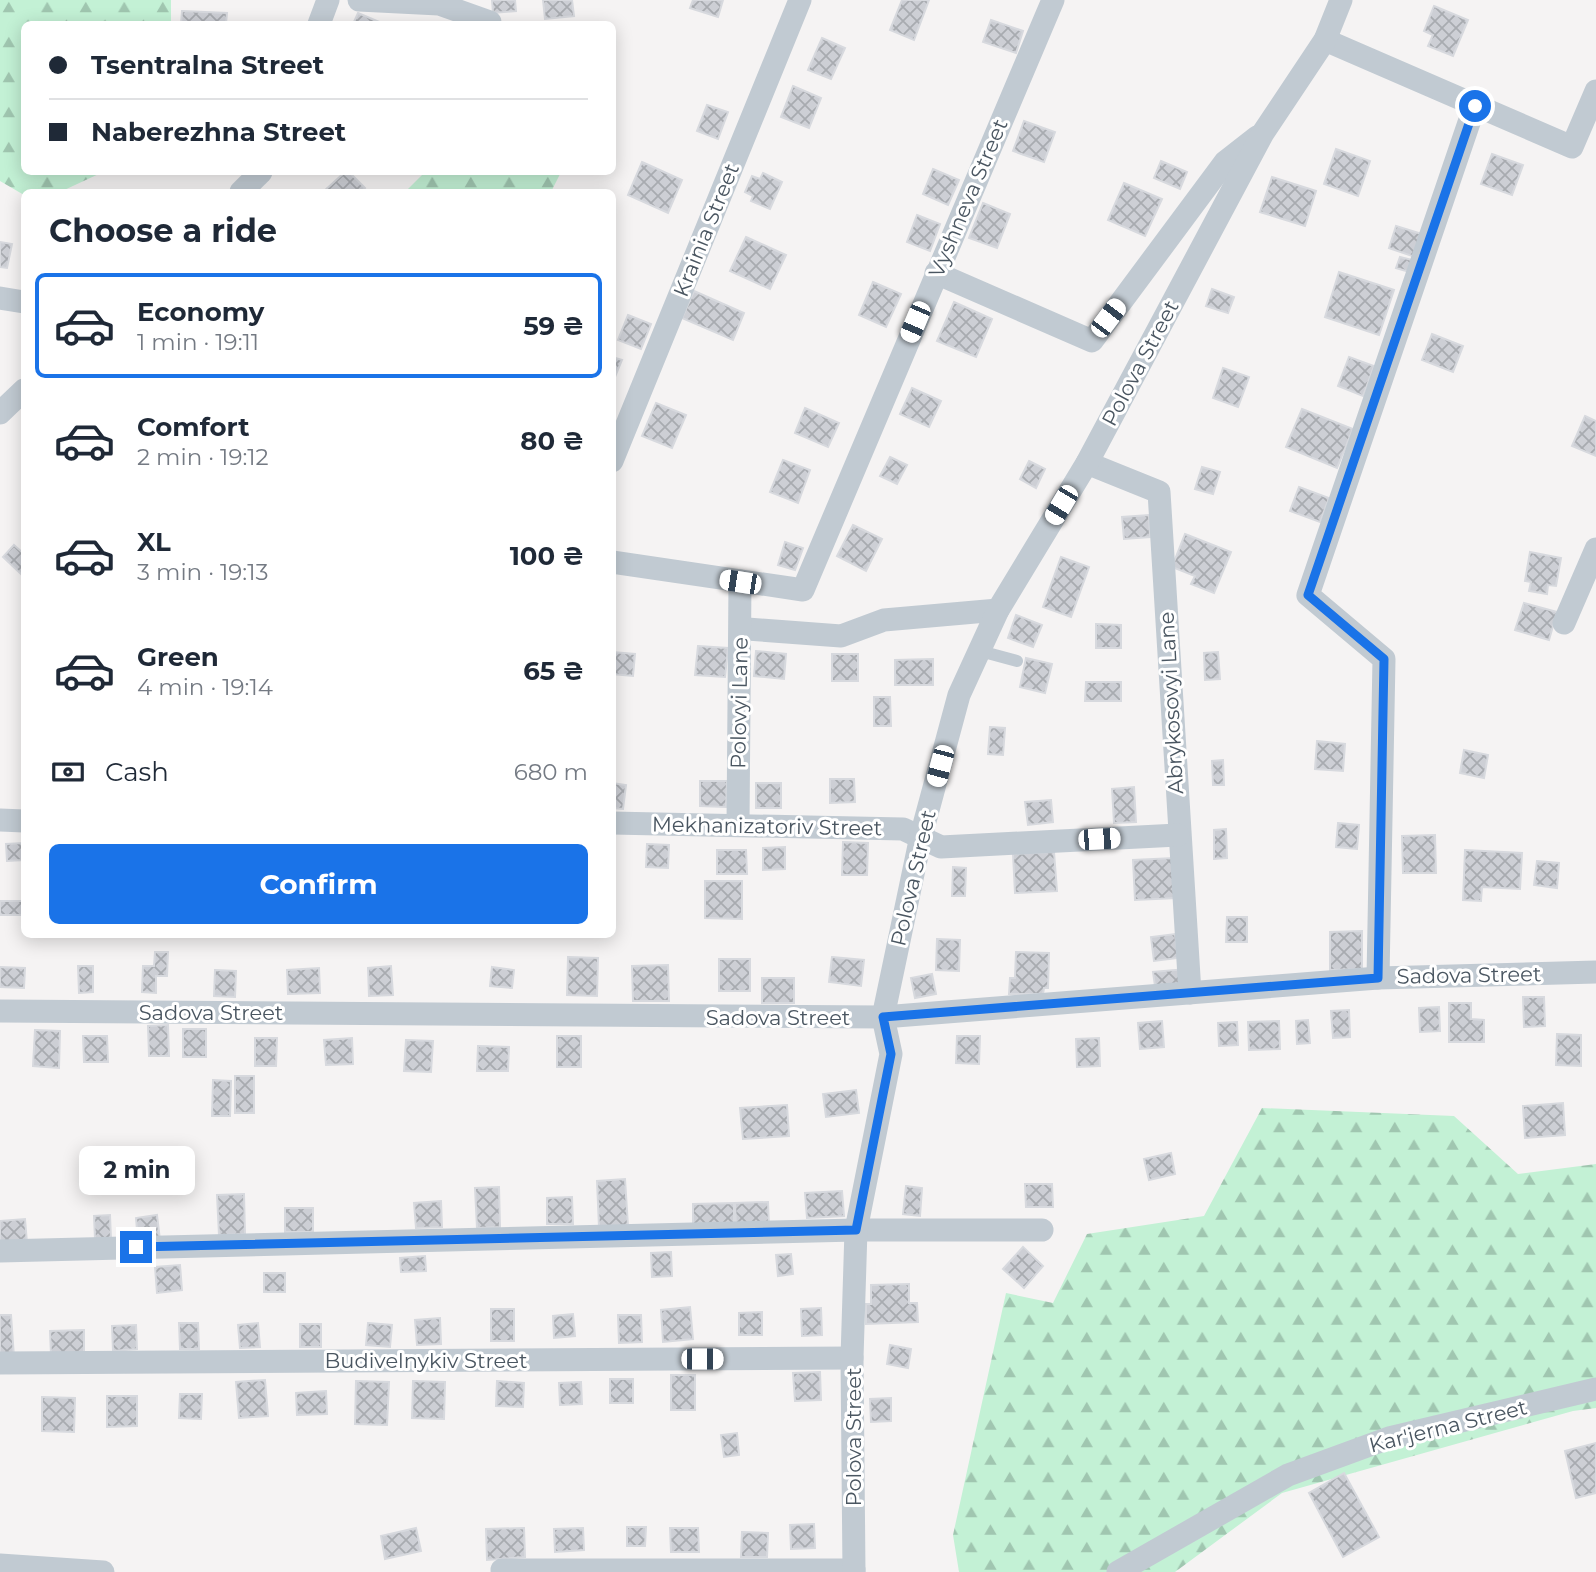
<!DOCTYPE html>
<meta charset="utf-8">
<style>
:root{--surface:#fff;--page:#f2f2f3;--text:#1f2937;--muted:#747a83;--line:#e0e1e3;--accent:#1a73e8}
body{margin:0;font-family:Montserrat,sans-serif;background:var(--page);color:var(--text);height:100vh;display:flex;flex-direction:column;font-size:26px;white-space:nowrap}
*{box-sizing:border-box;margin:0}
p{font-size:23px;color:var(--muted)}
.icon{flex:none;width:38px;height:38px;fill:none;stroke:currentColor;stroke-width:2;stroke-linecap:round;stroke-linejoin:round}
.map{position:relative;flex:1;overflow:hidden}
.side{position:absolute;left:21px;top:189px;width:595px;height:749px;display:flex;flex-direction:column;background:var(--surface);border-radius:10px;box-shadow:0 4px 18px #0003}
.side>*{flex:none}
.top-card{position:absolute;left:21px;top:21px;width:595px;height:154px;border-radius:10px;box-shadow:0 4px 18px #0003;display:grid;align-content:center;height:154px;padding:0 28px;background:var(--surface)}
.end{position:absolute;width:32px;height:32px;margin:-16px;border:9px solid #1a73e8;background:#fff;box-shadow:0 0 0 4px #fff}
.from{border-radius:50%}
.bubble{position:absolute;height:49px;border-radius:10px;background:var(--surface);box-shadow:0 4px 18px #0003;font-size:23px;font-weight:700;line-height:49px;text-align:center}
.car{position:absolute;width:21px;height:42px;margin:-21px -10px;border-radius:9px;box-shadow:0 0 5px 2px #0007;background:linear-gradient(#fff 24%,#345 0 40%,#fff 0 76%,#345 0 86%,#fff 0)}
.top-card b{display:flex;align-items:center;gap:24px;height:66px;font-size:26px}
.top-card b+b{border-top:2px solid var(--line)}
.top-card i{width:18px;height:18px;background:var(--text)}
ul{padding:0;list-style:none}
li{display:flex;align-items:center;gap:21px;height:105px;margin:0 14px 10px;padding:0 14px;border:4px solid transparent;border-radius:10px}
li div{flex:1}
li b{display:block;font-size:26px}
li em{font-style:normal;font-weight:700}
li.on{border-color:var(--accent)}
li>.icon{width:63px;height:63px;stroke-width:1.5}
h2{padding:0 28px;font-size:32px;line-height:84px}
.pay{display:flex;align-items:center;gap:18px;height:77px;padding:0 28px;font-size:26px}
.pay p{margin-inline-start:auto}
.primary-button{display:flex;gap:14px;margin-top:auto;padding:14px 28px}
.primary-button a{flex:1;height:80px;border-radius:10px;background:var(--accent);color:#fff;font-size:28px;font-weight:700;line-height:80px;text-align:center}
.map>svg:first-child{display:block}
.forest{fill:url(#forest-firs)}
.building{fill:url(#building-cross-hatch);stroke:#d7d9de;stroke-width:2}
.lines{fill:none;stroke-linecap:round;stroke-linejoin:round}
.service{stroke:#c1cad2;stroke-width:12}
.minor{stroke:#c1cad2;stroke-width:23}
.route{stroke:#1a73e8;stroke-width:9}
.labels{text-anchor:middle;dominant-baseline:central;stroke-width:6;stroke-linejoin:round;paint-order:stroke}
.street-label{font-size:21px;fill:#4a5661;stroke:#fff}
</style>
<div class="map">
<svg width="1596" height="1572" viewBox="0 0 1596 1572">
<defs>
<pattern id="forest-firs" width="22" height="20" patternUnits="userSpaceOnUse" patternTransform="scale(1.75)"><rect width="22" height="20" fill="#c3f1d5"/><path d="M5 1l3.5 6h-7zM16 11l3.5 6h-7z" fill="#a0c6b0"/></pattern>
<pattern id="building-cross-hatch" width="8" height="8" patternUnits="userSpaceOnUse" patternTransform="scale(1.75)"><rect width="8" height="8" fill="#cdcfd5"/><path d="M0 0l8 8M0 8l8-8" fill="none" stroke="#a8abb0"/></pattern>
</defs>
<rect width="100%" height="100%" fill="#f5f3f3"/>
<g class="forest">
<polygon points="0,0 171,0 171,24 24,24 24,172 103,172 60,192 24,192 24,195 0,181"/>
<polygon points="425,172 561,172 551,192 405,192"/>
<polygon points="1262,1108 1454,1116 1518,1174 1596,1164 1596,1408 1573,1411 1282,1493 1175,1572 959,1572 953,1535 1006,1293 1053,1303 1087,1234 1204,1216"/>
</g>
<g class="building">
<polygon points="492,0 515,0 516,11 493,13"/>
<polygon points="543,0 572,0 574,16 545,19"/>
<polygon points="693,0 723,0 718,17 690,8"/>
<polygon points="902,0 929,0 914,40 890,30"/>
<polygon points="1434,6 1468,20 1453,56 1428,46 1433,35 1424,31"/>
<polygon points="182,11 227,13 226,24 181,24"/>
<polygon points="358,13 384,24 353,24"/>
<polygon points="991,20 1023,31 1016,53 983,42"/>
<polygon points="822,38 845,48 831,79 808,70"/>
<polygon points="793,86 821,98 809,128 781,117"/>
<polygon points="707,105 728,112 718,139 697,131"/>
<polygon points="1024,121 1055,132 1044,162 1013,151"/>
<polygon points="1336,149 1370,161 1358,196 1324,184"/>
<polygon points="1492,154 1523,165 1512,195 1481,184"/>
<polygon points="1161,161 1187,172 1180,189 1154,178"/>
<polygon points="642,162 682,180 668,213 628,195"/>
<polygon points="933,169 959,180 948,205 923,194"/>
<polygon points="345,172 349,172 365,188 361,192 323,192"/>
<polygon points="763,173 782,182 770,209 751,201 753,196 745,192 752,176 760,179"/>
<polygon points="1272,177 1316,191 1305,226 1260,212"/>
<polygon points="1124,183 1162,199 1145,236 1108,220"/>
<polygon points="983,203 1010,214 997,248 969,238"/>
<polygon points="917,215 940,224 930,251 907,242"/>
<polygon points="1396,226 1425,235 1418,258 1389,248"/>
<polygon points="746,237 786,255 770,289 730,271"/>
<polygon points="0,242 12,244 7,268 0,267"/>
<polygon points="1400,257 1416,261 1413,273 1396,268"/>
<polygon points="1339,272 1394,290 1379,335 1325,317"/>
<polygon points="873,282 901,294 886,327 859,315"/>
<polygon points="1212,289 1234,297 1228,313 1206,306"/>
<polygon points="694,291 744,313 733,340 682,318"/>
<polygon points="954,302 992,319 976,357 937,341"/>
<polygon points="628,315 651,324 641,349 618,340"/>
<polygon points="1432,334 1463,346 1453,372 1422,360"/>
<polygon points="612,357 622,360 612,384"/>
<polygon points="1349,357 1374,366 1363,396 1338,386"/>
<polygon points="1223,368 1249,377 1238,407 1213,398"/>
<polygon points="912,388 941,401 929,427 900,414"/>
<polygon points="656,403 686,415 672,448 642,436"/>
<polygon points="805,408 839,423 828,447 795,433"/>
<polygon points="1302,409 1353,429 1337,468 1286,447"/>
<polygon points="1585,416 1596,421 1596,456 1572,446"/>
<polygon points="890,457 907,465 897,484 880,476"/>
<polygon points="783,460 810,470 798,503 770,492"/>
<polygon points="1029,461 1045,469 1036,488 1020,479"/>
<polygon points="1202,467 1220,472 1213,494 1195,489"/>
<polygon points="1299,487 1329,498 1320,522 1290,511"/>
<polygon points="1149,515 1150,537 1124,539 1122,517"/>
<polygon points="853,525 882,539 866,571 837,556"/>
<polygon points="1185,534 1231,552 1214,593 1191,584 1195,576 1172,567"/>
<polygon points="785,542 803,548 795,570 778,565"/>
<polygon points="14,545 24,554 24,572 22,575 3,557"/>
<polygon points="1530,552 1561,558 1556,586 1548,585 1547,594 1529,591 1531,582 1525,581"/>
<polygon points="1061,557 1089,567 1071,617 1043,607"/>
<polygon points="1524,603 1557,612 1549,640 1515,630"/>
<polygon points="1016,615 1042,625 1033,647 1008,638"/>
<polygon points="1096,624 1121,625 1121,648 1096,648"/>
<polygon points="698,646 728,648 725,677 695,675"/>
<polygon points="756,651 786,654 784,679 754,676"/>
<polygon points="612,652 635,654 633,676 612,674"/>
<polygon points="1218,652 1220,679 1205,680 1204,653"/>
<rect x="832" y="654" width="26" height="27"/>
<polygon points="1026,658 1052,664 1045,693 1020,687"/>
<polygon points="933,659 933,685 895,685 895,660"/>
<polygon points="1086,682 1121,682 1121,701 1085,701"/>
<polygon points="874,697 890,697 891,726 874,726"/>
<polygon points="990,727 1005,728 1003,755 988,754"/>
<polygon points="1317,741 1345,744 1343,771 1315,769"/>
<polygon points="1464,750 1488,755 1484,778 1460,773"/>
<polygon points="1223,760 1224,785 1213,785 1212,761"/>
<polygon points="830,779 854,779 855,802 830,803"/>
<polygon points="700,781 727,781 726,807 700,806"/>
<polygon points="612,783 626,785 623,809 612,808"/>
<rect x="756" y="783" width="25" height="25"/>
<polygon points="1134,787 1136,822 1114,823 1112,789"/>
<polygon points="1051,800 1053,822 1028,825 1025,802"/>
<polygon points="1338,823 1359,825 1357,849 1336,847"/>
<polygon points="1226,829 1227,858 1214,859 1214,830"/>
<polygon points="1435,835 1436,873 1403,873 1402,836"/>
<polygon points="843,842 868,843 867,875 842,875"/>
<polygon points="24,843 24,860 7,861 6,844"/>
<polygon points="647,844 669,845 668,868 646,867"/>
<polygon points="785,847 785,869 763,870 763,848"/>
<polygon points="717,850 746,850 747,874 717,874"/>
<polygon points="1465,850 1522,853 1520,889 1482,887 1481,901 1463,900"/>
<polygon points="1054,852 1057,891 1015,893 1013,854"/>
<polygon points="1174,858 1176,898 1135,900 1133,860"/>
<polygon points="1537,861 1559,863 1557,888 1534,885"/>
<polygon points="953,867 966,868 965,896 952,896"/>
<polygon points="705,881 742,881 742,919 705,918"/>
<rect x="0" y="901" width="24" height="14"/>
<polygon points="1227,917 1247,917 1247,942 1226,942"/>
<polygon points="1362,931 1362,969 1330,970 1330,932"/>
<polygon points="1175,934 1178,958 1154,961 1151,937"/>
<polygon points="937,939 960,940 959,971 936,970"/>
<polygon points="155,952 168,952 167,976 156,976 156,993 142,992 143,966 154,966"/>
<polygon points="1016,952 1049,953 1048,988 1044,988 1043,994 1009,994 1010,978 1015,978"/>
<polygon points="568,957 598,958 597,996 567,995"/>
<polygon points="832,957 864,960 861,986 829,982"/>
<rect x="719" y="959" width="31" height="32"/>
<polygon points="668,965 669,1001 633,1001 632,966"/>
<polygon points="78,966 93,966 93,992 79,993"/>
<polygon points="391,966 393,995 369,996 368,968"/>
<polygon points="0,967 25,968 24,988 0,987"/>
<polygon points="492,967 514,970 512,988 490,986"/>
<polygon points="319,968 320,993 288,994 287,970"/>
<polygon points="1186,969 1187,984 1155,986 1153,972"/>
<polygon points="215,970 236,971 235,997 214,996"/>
<polygon points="932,974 936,994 915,998 911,978"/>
<rect x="762" y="978" width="32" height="25"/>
<polygon points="1523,997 1544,997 1545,1026 1524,1027"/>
<polygon points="1449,1003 1471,1003 1471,1019 1484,1020 1484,1042 1449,1042"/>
<polygon points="1439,1007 1440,1031 1420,1032 1419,1008"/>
<polygon points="1349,1010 1350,1037 1333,1038 1331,1011"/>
<polygon points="1308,1020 1310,1043 1297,1044 1296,1021"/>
<polygon points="1162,1021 1164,1047 1140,1049 1138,1023"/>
<polygon points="1279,1021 1280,1049 1249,1050 1248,1022"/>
<polygon points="1237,1022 1238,1045 1219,1046 1218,1023"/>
<polygon points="168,1025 169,1056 149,1056 148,1026"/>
<rect x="183" y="1029" width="23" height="28"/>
<polygon points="35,1030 60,1031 59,1068 33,1066"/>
<polygon points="1557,1034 1581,1035 1581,1066 1556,1065"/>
<polygon points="83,1036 107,1036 108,1062 84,1062"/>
<rect x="557" y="1036" width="24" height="31"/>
<polygon points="957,1036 980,1036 979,1064 956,1063"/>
<polygon points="255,1038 277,1038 276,1066 255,1066"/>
<polygon points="352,1038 353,1064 326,1065 324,1040"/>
<polygon points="1099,1038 1100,1066 1077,1067 1076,1039"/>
<polygon points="406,1040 433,1041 431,1072 404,1071"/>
<polygon points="478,1046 509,1047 508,1071 477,1071"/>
<rect x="235" y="1076" width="19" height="37"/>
<polygon points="213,1080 231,1081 230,1116 212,1116"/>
<polygon points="856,1090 859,1113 826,1117 823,1094"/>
<polygon points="1563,1103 1565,1135 1525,1138 1523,1106"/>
<polygon points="787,1105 789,1136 743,1139 740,1108"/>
<polygon points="1171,1153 1175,1174 1149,1180 1144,1159"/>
<polygon points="625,1179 628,1226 599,1227 597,1181"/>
<polygon points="1025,1184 1052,1184 1053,1207 1026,1207"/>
<polygon points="906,1186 922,1188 920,1216 903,1214"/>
<polygon points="499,1187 500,1227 477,1228 475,1188"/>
<polygon points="842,1191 844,1216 807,1218 805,1193"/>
<polygon points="244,1194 245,1234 219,1235 217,1195"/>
<polygon points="572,1197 573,1224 547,1224 547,1198"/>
<polygon points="441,1201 442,1227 416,1228 414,1203"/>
<polygon points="768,1202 769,1226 736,1227 735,1203"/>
<polygon points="734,1203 734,1227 693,1227 693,1204"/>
<rect x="285" y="1208" width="28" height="24"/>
<polygon points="110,1215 111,1239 95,1239 94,1216"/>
<polygon points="157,1215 160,1240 138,1242 136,1218"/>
<polygon points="25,1219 27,1243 0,1245 0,1221"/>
<polygon points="1023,1247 1043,1266 1024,1288 1003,1269"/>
<polygon points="671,1252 672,1276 652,1277 651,1253"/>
<polygon points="791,1254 793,1274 778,1276 776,1255"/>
<polygon points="425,1256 426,1271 401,1272 400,1258"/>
<polygon points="180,1265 182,1290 157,1293 155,1267"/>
<rect x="264" y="1273" width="21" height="19"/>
<polygon points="909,1284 909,1303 917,1303 918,1322 866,1324 866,1304 871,1304 871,1285"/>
<polygon points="690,1307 693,1339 663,1342 661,1310"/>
<polygon points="821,1308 822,1335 802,1336 801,1309"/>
<rect x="491" y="1309" width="23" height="32"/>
<polygon points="762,1312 762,1335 739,1335 739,1313"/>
<polygon points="573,1314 575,1336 554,1338 553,1316"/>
<polygon points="0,1315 11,1315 14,1357 0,1358"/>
<polygon points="618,1315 641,1315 642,1342 619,1343"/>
<polygon points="440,1318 441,1344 417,1345 415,1320"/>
<polygon points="179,1323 198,1323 199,1349 180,1349"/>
<polygon points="258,1323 260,1347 240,1348 238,1325"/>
<polygon points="368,1323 392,1325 390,1347 366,1345"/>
<rect x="300" y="1324" width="21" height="23"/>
<polygon points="136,1325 137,1349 113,1351 112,1326"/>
<polygon points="84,1330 84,1354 51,1355 50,1331"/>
<polygon points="890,1345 911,1349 908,1368 887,1364"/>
<polygon points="820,1372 821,1400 795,1401 793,1373"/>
<rect x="671" y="1375" width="24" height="35"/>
<rect x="610" y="1379" width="23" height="24"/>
<polygon points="265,1380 268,1416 239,1418 236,1382"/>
<polygon points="356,1381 389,1382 387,1425 355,1424"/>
<polygon points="413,1381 445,1382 444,1419 412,1418"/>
<polygon points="497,1381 524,1383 523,1407 496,1406"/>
<polygon points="581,1382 582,1404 560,1405 559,1383"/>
<polygon points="326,1391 327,1414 297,1415 296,1393"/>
<polygon points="180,1394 202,1394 201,1419 179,1418"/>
<polygon points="107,1396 137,1396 137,1426 107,1427"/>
<polygon points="42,1397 75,1398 74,1432 42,1431"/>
<polygon points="891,1398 891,1421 871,1422 870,1399"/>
<polygon points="737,1433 739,1455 724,1457 721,1435"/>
<polygon points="1596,1443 1596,1493 1576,1498 1565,1451"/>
<polygon points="1344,1473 1379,1537 1343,1557 1309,1493"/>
<polygon points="814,1524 815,1548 791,1549 790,1525"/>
<polygon points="627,1527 646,1527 645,1546 627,1546"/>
<polygon points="416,1528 421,1551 385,1559 381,1536"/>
<polygon points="524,1528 525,1557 487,1560 486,1529"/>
<polygon points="583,1528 584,1550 555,1552 554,1529"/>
<polygon points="670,1528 698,1528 699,1552 671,1552"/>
<polygon points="742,1532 768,1533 767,1557 741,1557"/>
</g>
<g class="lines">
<polyline class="service" points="980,651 1017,661"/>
<g class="minor">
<polyline points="359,0 439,4 490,22"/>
<polyline points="319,24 328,0"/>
<polyline points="1325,40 1475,105"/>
<polyline points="241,192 261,172"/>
<polyline points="936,273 1092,341 1225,162 1257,137"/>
<polyline points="0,298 24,302"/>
<polyline points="0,413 24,390"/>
<polyline points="612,461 800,0"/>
<polyline points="1087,463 1159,492 1190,993"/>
<polyline points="612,562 803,590 1053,0"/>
<polyline points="1564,623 1596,549"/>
<polyline points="747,629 841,636 884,620 998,610"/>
<polyline points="0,820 24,821"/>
<polyline points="612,823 903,829 941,847 1178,835"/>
<polyline points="738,825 740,581"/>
<polyline points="1378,978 1384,659 1308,595 1475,105 1572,147 1596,91"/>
<polyline points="0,1011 883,1017 1378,978 1596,972"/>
<polyline points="0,1251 856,1230 1042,1230"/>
<polyline points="0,1363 852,1358"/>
<polyline points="0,1565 103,1572"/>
<polyline points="502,1570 854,1570"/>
<polyline points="854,1572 852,1358 856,1230 891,1054 883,1017 921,836 959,695 998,610 1087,463 1263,133 1325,40 1341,0"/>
<polyline points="1118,1572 1288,1475 1389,1438 1596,1389"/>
</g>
</g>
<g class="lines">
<polyline class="route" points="136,1247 856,1230 891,1054 883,1017 1378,978 1384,659 1308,595 1475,106"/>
</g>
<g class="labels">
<g class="street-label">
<text transform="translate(968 198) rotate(-67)">Vyshneva Street</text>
<text transform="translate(706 230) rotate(-68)">Krainia Street</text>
<text transform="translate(1140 363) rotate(-62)">Polova Street</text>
<text transform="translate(739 703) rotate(-89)">Polovyi Lane</text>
<text transform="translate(1171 703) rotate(-93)">Abrykosovyi Lane</text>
<text transform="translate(767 826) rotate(1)">Mekhanizatoriv Street</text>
<text transform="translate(913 878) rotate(-77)">Polova Street</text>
<text transform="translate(1469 975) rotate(-1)">Sadova Street</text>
<text x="211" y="1012">Sadova Street</text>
<text x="778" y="1017">Sadova Street</text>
<text x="426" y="1360">Budivelnykiv Street</text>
<text transform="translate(1448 1426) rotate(-14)">Kar'jerna Street</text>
<text transform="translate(853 1437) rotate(-90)">Polova Street</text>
</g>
</g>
</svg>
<i class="end from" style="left:1475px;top:106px"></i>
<i class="end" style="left:136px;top:1247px"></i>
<div class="bubble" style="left:79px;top:1146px;width:116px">2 min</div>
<i class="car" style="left:1108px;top:318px;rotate:37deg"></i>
<i class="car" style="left:915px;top:322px;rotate:203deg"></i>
<i class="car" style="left:1061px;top:505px;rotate:211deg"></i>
<i class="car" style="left:740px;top:582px;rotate:279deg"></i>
<i class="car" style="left:940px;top:766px;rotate:195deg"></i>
<i class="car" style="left:1099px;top:839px;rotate:87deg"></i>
<i class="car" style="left:702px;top:1359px;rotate:90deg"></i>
<div class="top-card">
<b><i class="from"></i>Tsentralna Street</b>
<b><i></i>Naberezhna Street</b>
</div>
<section class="side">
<h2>Choose a ride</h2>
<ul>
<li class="on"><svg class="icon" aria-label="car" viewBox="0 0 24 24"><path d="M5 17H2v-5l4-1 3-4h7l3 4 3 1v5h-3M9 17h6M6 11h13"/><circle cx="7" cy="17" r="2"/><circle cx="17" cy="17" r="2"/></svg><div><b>Economy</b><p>1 min · 19:11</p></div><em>59 ₴</em></li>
<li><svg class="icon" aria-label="car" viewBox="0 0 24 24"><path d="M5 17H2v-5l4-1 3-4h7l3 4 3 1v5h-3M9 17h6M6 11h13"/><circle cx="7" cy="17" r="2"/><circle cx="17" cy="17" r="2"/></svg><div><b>Comfort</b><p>2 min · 19:12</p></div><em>80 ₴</em></li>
<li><svg class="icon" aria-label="car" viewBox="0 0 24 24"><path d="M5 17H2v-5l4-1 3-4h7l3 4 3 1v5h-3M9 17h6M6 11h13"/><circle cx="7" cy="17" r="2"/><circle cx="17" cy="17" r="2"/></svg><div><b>XL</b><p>3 min · 19:13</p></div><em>100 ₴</em></li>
<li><svg class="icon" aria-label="car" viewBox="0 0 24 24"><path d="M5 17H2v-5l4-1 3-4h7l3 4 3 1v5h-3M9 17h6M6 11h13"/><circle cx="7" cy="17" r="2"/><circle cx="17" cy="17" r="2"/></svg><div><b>Green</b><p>4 min · 19:14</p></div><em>65 ₴</em></li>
</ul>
<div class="pay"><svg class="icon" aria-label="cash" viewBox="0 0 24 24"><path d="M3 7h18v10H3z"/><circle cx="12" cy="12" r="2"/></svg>Cash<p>680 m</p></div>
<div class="primary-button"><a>Confirm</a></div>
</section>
</div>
